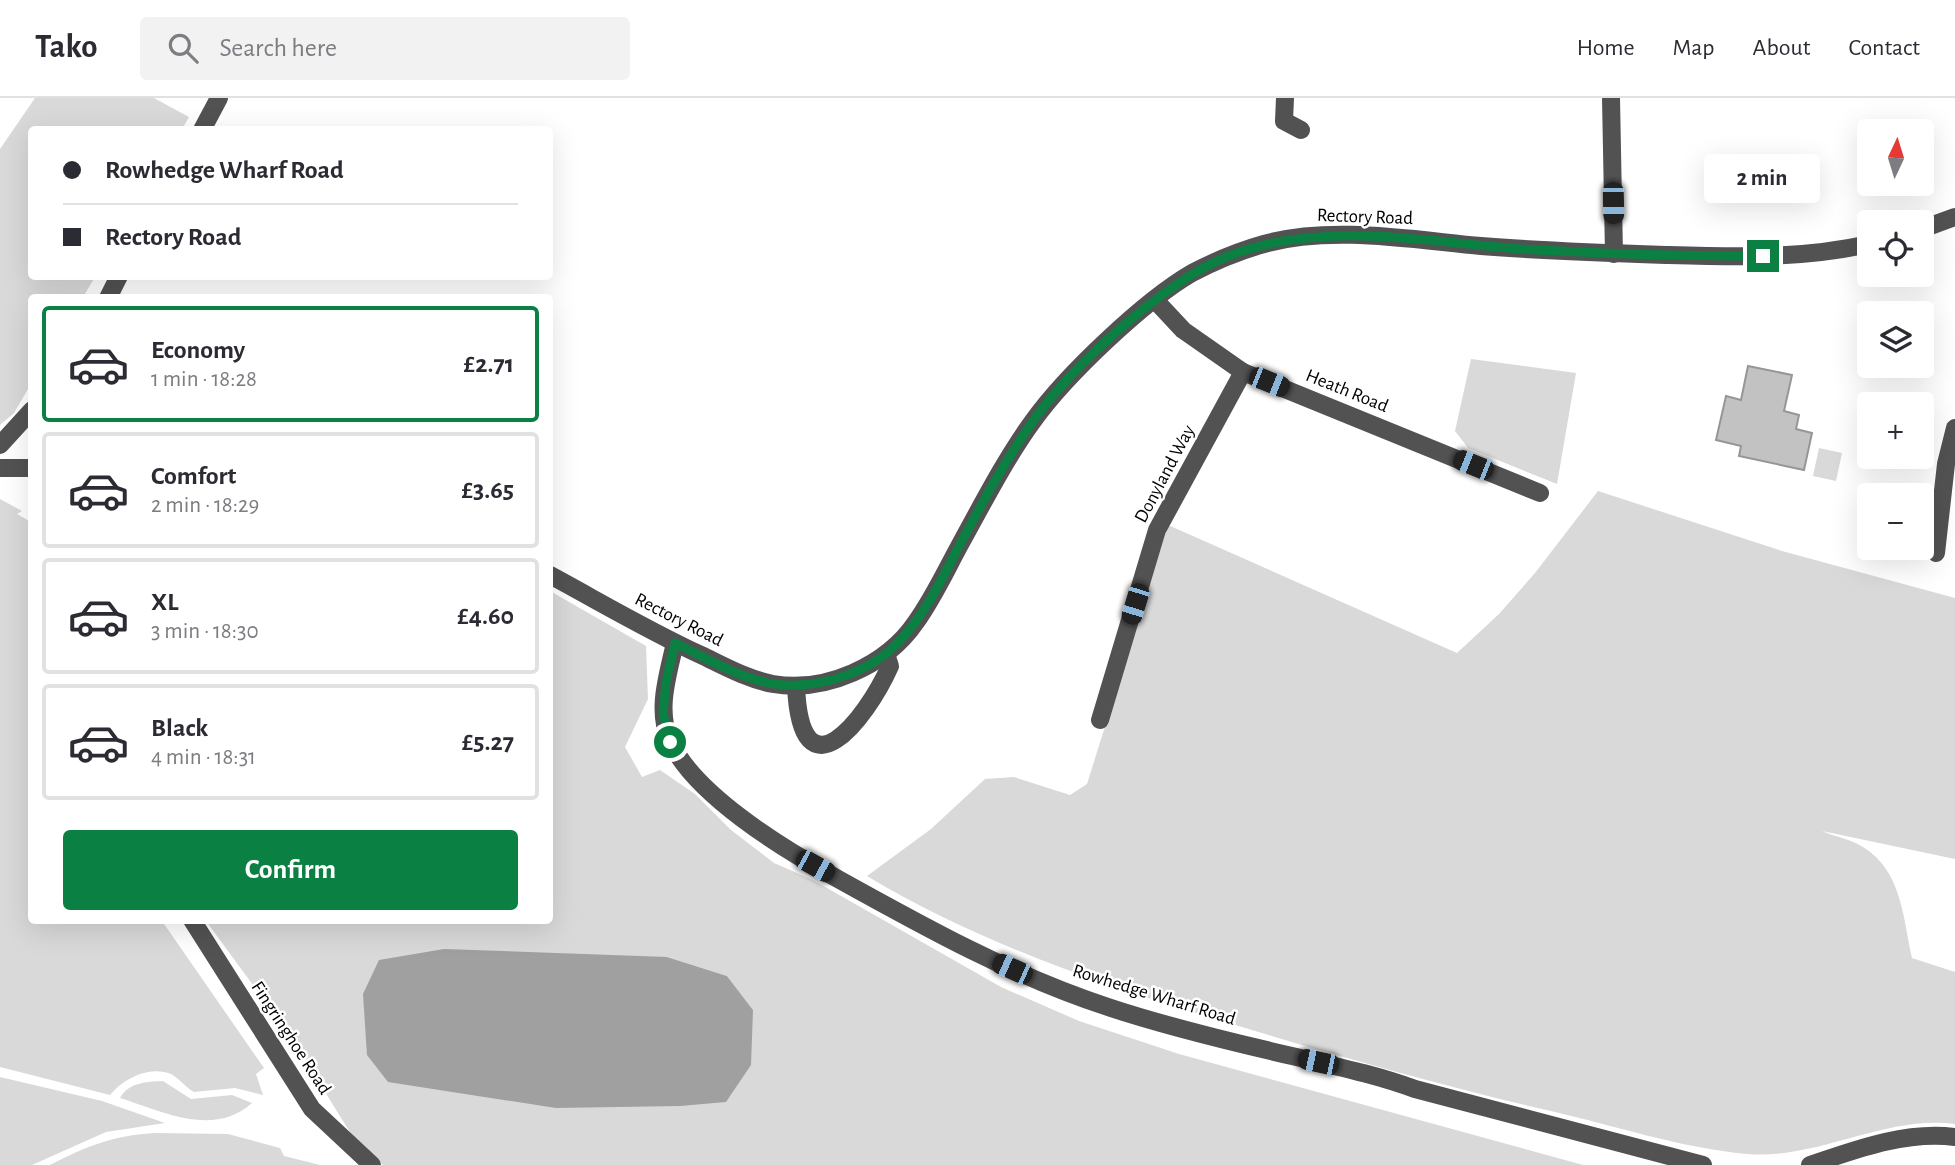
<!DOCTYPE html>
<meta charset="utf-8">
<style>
:root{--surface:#fff;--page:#f2f2f3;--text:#2b2b33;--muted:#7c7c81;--line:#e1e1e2;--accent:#0b8043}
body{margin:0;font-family:"Alegreya Sans",sans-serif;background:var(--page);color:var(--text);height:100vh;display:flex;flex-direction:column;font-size:26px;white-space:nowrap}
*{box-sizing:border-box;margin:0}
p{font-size:23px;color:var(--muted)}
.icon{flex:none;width:38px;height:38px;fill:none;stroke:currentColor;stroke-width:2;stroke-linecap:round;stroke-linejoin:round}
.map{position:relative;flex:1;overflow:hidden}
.sheet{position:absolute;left:28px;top:196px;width:525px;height:630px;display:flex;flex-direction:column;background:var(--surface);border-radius:7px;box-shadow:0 7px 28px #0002}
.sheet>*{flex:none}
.guide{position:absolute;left:28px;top:28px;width:525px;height:154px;border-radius:7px;box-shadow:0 7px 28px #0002;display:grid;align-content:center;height:154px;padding:0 35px;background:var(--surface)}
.needle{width:46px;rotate:4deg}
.buttons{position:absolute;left:1857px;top:21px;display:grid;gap:14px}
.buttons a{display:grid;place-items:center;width:77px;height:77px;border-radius:7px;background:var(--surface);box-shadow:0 7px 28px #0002;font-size:35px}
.end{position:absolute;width:32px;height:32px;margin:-16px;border:9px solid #0b8043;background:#fff;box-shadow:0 0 0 4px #fff}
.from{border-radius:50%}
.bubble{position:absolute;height:49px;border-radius:7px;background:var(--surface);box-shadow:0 7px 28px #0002;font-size:23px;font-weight:600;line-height:49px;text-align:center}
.car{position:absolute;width:21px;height:42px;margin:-21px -10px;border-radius:9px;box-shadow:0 0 5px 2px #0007;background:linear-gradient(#222 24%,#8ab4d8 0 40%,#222 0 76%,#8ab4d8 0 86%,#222 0)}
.guide b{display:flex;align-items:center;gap:24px;height:66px;font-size:26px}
.guide b+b{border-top:2px solid var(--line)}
.guide i{width:18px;height:18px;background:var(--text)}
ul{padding:12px 0 0;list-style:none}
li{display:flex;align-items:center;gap:21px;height:116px;margin:0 14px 10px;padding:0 21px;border:4px solid var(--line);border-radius:7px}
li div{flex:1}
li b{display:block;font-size:26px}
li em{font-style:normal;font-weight:600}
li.selected{border-color:var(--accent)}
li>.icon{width:63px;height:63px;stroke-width:1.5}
.primary-button{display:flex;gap:14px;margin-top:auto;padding:14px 35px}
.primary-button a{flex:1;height:80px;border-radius:7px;background:var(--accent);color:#fff;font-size:28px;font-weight:600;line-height:80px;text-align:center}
header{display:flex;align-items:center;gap:42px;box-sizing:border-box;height:98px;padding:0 35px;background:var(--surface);border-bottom:2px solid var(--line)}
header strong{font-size:33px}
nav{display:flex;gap:38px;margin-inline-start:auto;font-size:24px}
.search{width:490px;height:63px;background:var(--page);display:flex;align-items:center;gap:18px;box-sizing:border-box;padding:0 24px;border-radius:7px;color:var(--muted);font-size:26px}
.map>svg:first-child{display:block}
.green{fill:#d9d9d9;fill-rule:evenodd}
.water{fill:#a0a0a0}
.building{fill:#c2c2c2;stroke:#969696;stroke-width:2}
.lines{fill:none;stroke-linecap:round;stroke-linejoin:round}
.minor{stroke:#525252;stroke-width:18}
.route{stroke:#0b8043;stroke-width:9}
.labels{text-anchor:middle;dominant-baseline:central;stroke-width:5;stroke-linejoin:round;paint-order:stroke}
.street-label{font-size:19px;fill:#000;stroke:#fff}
</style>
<header>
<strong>Tako</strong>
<div class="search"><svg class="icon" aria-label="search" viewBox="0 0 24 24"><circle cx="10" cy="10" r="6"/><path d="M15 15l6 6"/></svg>Search here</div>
<nav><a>Home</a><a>Map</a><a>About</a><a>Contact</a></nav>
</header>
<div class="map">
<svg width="1955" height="1067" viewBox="0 0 1955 1067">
<rect width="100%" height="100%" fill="#fff"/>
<g class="green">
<polygon points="35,0 154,0 189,19 182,31 32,32 32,178 95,179 83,199 32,200 31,286 14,315 0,327 0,51"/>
<polygon points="1471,261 1576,275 1557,386 1468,350 1455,333"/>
<polygon points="1819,350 1842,355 1836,383 1813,378"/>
<path d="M1598 393 1782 453 1955 500V761L1822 733C1835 739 1851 741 1863 749 1902 773 1903 820 1912 860L1955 874V1026C1884 1017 1818 1062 1747 1056 1681 1050 1616 1028 1551 1013 1447 989 1345 960 1242 929 1113 890 983 848 867 778L931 731 985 681 1014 679 1070 697 1087 686 1168 427 1457 555 1499 516 1535 475Z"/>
<path d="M0 401 22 413 17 416 31 424 32 822 162 823 264 970 256 976 263 997 235 990 194 994C185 989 180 981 171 976 149 967 123 981 110 997L0 969Z"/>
<path d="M550 493 646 548 648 601 625 649 642 679 660 672 695 696 731 732 774 765 813 782 1001 889 1079 923 1179 956 1583 1067H383L356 1044 291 939 206 823 550 822ZM667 859 727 878 753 912Z"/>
<polygon points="0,979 102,1003 165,1025 106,1034 32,1067 0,1067"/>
<path d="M163 983 191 1001 232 997 252 1005C213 1040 162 1013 120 1000 129 984 146 984 163 983Z"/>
<path d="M156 1035 228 1036 280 1050 284 1058 320 1067H50C87 1048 114 1037 156 1035Z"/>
</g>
<polygon class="water" points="444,851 667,859 727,878 753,912 751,967 726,1004 680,1008 556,1010 388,984 367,957 363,896 379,862"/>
<polygon class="building" points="1748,268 1792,277 1784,313 1799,317 1796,331 1812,335 1804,372 1739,358 1741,348 1716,342 1726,298 1741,302"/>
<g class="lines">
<g class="minor">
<polyline points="1285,0 1284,23 1301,32"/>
<polyline points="1611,0 1614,156"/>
<polyline points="202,32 219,0"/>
<polyline points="1922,131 1955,119"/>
<polyline points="108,200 119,178"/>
<polyline points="1155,202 1183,232 1243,274 1540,395"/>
<polyline points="0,347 32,312"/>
<polyline points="0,370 32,370"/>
<polyline points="1936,455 1946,366 1955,330"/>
<path d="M550 477C600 504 649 533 701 557 724 568 747 581 773 586 825 595 886 568 916 524 934 499 947 470 962 443 984 403 1006 360 1033 323 1066 277 1144 203 1192 175 1215 163 1239 153 1264 146 1330 127 1414 142 1481 148 1543 153 1606 155 1668 157 1736 159 1802 161 1869 146"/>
<path d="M675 545C668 577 656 612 670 643 694 696 782 750 831 777 921 827 1010 877 1108 909 1168 929 1231 944 1292 958 1334 968 1374 976 1415 991L1703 1067"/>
<path d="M796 588C801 704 866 622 890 568L886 556"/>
<polyline points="1100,622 1157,432 1243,274"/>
<polyline points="192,822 312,1011 372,1067"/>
<path d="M1810 1067C1857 1051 1905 1033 1955 1039"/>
</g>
</g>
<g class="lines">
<path class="route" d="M670 644 663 615 666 584 675 545C713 563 754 590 797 587 828 586 864 574 888 554 919 527 938 489 957 452 980 409 1004 364 1033 323 1073 267 1167 181 1231 157 1324 122 1426 144 1522 151 1602 156 1683 158 1763 158"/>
</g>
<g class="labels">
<g class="street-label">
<text transform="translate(1365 119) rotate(2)">Rectory Road</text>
<text transform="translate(1347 293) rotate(22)">Heath Road</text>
<text transform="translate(1165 376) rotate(-62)">Donyland Way</text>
<text transform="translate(679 522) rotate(27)">Rectory Road</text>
<text transform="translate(1154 897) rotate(17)">Rowhedge Wharf Road</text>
<text transform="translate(291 940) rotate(57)">Fingringhoe Road</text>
</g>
</g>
</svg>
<div class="buttons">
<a><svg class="needle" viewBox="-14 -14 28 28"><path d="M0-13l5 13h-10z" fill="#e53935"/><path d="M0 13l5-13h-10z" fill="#7c7c81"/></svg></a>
<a><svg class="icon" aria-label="locate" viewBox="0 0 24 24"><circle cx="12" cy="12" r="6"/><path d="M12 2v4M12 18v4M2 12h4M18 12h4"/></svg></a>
<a><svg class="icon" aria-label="layers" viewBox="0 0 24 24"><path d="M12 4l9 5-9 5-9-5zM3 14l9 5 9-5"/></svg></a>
<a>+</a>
<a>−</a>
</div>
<i class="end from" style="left:670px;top:644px"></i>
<i class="end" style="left:1763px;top:158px"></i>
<div class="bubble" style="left:1704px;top:56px;width:116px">2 min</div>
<i class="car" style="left:1613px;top:105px;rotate:179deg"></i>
<i class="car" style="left:1269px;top:284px;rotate:112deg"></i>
<i class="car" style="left:1473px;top:367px;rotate:292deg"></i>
<i class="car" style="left:1135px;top:506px;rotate:197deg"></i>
<i class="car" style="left:815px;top:768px;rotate:119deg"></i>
<i class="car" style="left:1012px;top:871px;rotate:294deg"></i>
<i class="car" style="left:1318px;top:964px;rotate:282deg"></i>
<div class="guide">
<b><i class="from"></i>Rowhedge Wharf Road</b>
<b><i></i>Rectory Road</b>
</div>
<section class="sheet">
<ul>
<li class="selected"><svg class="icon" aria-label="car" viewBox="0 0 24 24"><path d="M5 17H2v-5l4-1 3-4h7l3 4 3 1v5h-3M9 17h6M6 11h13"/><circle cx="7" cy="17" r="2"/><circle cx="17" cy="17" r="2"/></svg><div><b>Economy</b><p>1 min · 18:28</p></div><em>£2.71</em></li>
<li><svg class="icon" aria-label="car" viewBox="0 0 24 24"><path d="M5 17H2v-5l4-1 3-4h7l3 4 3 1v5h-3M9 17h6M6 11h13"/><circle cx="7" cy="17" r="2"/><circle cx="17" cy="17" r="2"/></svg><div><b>Comfort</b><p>2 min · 18:29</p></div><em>£3.65</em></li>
<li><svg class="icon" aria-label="car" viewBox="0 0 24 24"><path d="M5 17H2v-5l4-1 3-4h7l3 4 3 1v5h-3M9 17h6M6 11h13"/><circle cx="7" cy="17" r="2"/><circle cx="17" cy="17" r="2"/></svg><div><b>XL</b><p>3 min · 18:30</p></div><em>£4.60</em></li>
<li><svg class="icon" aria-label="car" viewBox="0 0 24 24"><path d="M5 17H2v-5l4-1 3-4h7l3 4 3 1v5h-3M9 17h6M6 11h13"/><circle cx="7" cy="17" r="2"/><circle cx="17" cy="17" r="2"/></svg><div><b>Black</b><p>4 min · 18:31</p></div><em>£5.27</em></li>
</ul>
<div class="primary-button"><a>Confirm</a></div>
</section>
</div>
